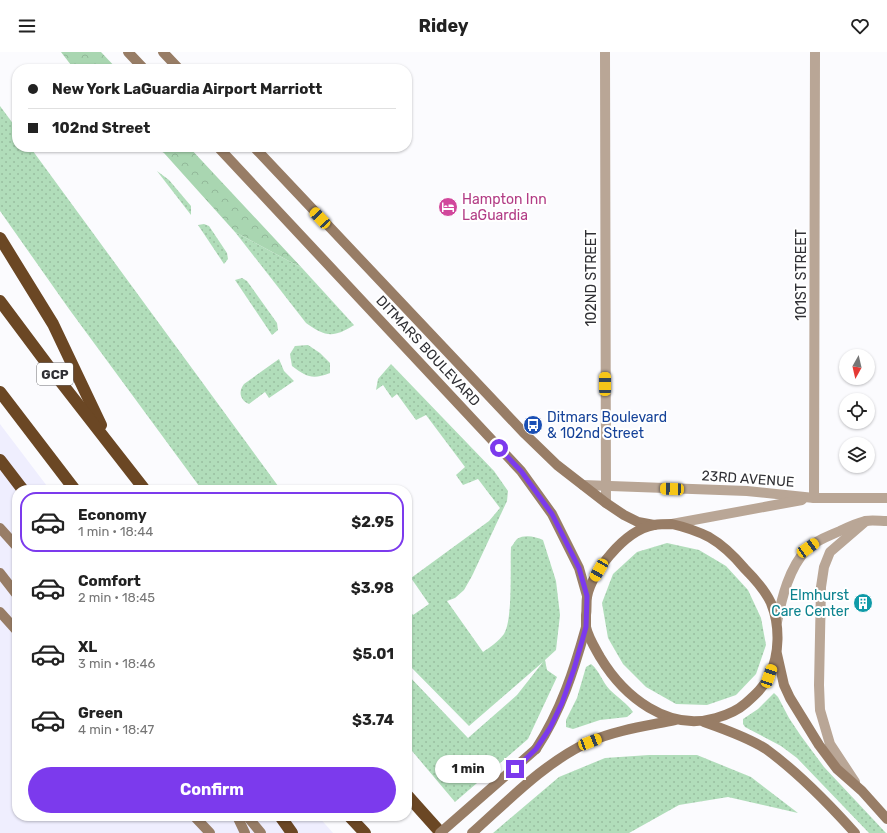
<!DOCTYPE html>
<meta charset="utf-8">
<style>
:root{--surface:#fff;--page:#f6f6f6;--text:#222;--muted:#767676;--line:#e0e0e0;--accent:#7c3aed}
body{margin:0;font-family:Rubik,sans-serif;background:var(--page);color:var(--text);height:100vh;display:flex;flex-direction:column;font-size:15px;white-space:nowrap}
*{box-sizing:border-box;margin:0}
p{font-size:13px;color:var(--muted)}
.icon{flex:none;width:22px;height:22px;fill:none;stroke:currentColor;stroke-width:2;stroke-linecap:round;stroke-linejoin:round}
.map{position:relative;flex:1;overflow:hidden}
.details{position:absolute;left:12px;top:433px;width:400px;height:336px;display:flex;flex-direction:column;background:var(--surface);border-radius:16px;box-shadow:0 1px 3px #0004}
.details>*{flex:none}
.top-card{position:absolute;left:12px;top:12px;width:400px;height:88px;border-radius:16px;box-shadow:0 1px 3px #0004;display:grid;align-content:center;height:88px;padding:0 16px;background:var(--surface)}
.needle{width:26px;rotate:188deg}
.controls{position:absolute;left:839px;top:297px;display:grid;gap:8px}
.controls a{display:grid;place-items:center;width:36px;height:36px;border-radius:50%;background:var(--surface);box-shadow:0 1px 3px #0004;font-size:20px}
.end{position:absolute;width:18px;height:18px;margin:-9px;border:5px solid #7c3aed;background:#fff;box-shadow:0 0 0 2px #fff}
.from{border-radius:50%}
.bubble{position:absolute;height:28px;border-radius:14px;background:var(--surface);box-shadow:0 1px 3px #0004;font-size:13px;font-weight:700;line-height:28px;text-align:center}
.car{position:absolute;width:12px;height:24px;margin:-12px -6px;border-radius:5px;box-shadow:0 0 3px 1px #0007;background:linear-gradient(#f5c518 24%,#345 0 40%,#f5c518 0 76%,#345 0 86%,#f5c518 0)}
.top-card b{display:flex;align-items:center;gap:14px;height:38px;font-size:15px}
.top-card b+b{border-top:1px solid var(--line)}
.top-card i{width:10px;height:10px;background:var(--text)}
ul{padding:7px 0 0;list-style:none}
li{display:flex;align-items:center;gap:12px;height:60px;margin:0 8px 6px;padding:0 8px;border:2px solid transparent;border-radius:16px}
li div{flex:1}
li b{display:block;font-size:15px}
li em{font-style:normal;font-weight:700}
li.active{border-color:var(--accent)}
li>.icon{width:36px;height:36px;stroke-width:1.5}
.action{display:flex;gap:8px;margin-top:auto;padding:8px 16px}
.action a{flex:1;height:46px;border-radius:24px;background:var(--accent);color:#fff;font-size:16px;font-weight:700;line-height:46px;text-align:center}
header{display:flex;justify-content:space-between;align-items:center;height:52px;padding:0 16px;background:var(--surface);font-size:18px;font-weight:700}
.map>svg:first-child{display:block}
.built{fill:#efeefe}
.green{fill:url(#green-dots)}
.forest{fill:url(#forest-crowns)}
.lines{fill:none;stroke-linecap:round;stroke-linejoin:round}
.street{stroke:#b9a696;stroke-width:10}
.secondary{stroke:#987d66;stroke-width:10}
.highway{stroke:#6b4724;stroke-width:12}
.secondary-bridge{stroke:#987d66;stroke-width:10}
.route{stroke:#7c3aed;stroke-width:5}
.labels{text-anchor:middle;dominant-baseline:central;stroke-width:4;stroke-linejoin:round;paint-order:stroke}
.shield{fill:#fff;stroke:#6e6e72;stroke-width:1}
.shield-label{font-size:13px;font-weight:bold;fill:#303035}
.hotel-label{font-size:14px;fill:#b23c85;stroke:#fff;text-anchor:start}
.street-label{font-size:14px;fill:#303035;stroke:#fff}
.transit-label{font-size:14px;fill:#164399;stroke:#fff;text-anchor:start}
.culture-label{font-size:14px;fill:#0d838f;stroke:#fff;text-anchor:end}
</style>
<header><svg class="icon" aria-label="menu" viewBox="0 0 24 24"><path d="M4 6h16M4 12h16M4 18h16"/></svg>Ridey<svg class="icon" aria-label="heart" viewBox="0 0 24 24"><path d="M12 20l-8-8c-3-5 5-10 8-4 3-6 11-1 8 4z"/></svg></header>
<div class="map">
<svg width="887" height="781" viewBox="0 0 887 781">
<defs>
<pattern id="green-dots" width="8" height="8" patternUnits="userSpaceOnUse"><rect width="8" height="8" fill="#b1ddba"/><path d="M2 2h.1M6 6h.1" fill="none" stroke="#99bea0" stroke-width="1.8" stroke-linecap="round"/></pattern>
<pattern id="forest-crowns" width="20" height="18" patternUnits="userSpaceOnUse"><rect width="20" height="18" fill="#a9d6b1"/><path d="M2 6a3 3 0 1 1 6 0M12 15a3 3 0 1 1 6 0" fill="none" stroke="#92b899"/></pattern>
</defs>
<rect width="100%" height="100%" fill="#fbfbfe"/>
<polygon class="built" points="0,372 50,438 17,438 17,764 318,764 333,781 0,781"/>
<g class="green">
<polygon points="0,54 17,77 17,95 30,95 281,438 202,438 69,257 0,159"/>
<polygon points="157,119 169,128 191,154 191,163"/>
<polygon points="204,172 209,174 227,201 228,207 224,212 198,173"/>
<path d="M235 180 302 216 354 273C334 286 325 285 306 271Z"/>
<polygon points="242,226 247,229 277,271 278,278 272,283 235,228"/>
<path d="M308 293 320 301 330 311V321C312 328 307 325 292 314L290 302 295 294Z"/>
<path d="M279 307 284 319 294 329 269 346 265 340 249 352C240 348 238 340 244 332Z"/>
<path d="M391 312 494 419 508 439 507 449 472 524 464 538 455 546 447 549 483 600C489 596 499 589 504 582 513 568 510 514 511 495 513 493 515 489 517 487 525 482 536 485 543 488L556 529 560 563 556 598 545 608 547 618 557 625 528 687 455 750 407 693V622L468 686 517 643 543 610 469 674 407 611V555L413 563 429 552 411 526 489 469 500 456 478 427 463 433 456 423 465 415 426 363 416 368 397 342 392 346 383 333 376 338 378 327Z"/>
<polygon points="667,491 699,498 726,514 748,538 761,566 766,593 756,622 736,643 707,653 676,652 646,635 623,612 608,586 602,551 613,522 637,500"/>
<path d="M591 612C600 619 602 630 610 638 618 646 627 651 633 660L627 665 600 668 573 677 566 675V668L577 646 586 615Z"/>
<polygon points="774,641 778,645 789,666 801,684 824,715 886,781 869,781 797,706 781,694 745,675 743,672 743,667 758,657"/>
<polygon points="649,703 697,703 751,725 798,761 728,745 679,753 629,781 493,781 559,725 605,706"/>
</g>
<g class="forest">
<polygon points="61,0 101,0 117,17 74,17"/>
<polygon points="154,95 189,95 302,216 235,180 164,101"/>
</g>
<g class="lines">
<g class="street">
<polyline points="605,0 606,451"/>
<polyline points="583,433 747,439 814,446 887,446"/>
<polyline points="814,446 815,0"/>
<polyline points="672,472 802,448"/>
<path d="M777 570C782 545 789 516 807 497 816 488 829 484 840 479 848 475 857 471 865 469 872 468 880 469 887 469"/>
<polyline points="855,730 830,692 820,658 819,633 821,535 824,515 830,500 866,469"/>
</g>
<g class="secondary">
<polyline points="128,0 144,17"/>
<polyline points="163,0 179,17"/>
<polyline points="218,95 521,419 552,462 579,516 587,544"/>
<polyline points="254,95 525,382 557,413 606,451 624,463 638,470 654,473"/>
<path d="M672 472C685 475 697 479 709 485 723 493 735 505 745 517 755 527 765 538 771 551 780 573 780 602 769 624 764 635 755 643 746 651 737 659 727 663 716 666 668 680 624 645 600 605 595 596 588 585 586 575 586 571 586 567 586 563 587 557 586 551 587 545 589 532 601 513 610 503 621 490 637 476 654 473 660 472 667 472 672 472Z"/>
<polyline points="0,476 17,495"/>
<polyline points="0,521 17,543"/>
<polyline points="0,560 17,579"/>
<polyline points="777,602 784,633 790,646 819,693 837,717 862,739 887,767"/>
<path d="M704 670C724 677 749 686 766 697 799 721 828 751 855 781"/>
<path d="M536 697C561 659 574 618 586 575"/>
<polyline points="194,764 210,781"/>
<polyline points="237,764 245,781"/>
<polyline points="247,764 261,781"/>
<path d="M472 781C508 749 545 710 589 690 616 678 646 674 675 668"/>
</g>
<g class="highway">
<polyline points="0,186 53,272 101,373"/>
<polyline points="0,249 53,320 145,438"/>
<polyline points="0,340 75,438"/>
<polyline points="0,408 23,438"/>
<polyline points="407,743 441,781"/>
<polyline points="280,764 292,781"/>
<polyline points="349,764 365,781"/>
</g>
<polyline class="secondary-bridge" points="440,781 536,697"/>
</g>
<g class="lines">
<polyline class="route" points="499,396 521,419 552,462 579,516 587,544 586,575 574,617 562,651 550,676 536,697 515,717"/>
</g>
<defs>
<g id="hotel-disc" transform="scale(1)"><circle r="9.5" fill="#d1479c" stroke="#fff"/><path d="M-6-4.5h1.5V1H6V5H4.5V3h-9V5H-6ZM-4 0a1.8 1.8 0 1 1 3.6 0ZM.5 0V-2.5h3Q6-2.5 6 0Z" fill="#fff"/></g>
<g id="bus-disc" transform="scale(1)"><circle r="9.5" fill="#1a4fb4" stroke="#fff"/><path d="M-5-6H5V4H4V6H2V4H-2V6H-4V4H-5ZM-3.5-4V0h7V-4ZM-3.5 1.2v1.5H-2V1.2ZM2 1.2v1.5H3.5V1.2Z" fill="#fff"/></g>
<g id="building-disc" transform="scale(1)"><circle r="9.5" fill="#0f9aa8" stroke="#fff"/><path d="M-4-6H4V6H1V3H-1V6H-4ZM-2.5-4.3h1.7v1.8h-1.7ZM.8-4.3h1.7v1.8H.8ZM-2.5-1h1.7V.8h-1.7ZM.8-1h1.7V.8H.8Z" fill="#fff"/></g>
</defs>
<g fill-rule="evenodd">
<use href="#hotel-disc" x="448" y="155"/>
<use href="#bus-disc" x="533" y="373"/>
<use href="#building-disc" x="863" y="551"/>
</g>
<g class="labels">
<rect class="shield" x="37" y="311" width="36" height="22" rx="3"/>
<g class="shield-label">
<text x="55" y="322">GCP</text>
</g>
<g class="hotel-label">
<text x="462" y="147">Hampton Inn<tspan x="462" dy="16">LaGuardia</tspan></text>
</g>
<g class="street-label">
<text transform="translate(801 223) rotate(-90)">101ST STREET</text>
<text transform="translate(591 226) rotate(-90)">102ND STREET</text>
<text transform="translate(428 299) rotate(47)">DITMARS BOULEVARD</text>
<text transform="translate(748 427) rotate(4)">23RD AVENUE</text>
</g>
<g class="transit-label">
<text x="547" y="365">Ditmars Boulevard<tspan x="547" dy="16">&amp; 102nd Street</tspan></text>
</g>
<g class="culture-label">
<text x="849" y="543">Elmhurst<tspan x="849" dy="16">Care Center</tspan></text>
</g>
</g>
</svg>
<div class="controls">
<a><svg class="needle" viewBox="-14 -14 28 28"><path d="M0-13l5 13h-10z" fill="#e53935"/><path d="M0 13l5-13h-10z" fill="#767676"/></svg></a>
<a><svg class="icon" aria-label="locate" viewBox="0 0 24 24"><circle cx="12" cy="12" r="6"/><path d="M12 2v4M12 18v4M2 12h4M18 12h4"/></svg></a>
<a><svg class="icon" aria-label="layers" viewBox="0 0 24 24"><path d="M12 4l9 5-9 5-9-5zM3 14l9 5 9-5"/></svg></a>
</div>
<i class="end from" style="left:499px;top:396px"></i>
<i class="end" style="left:515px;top:717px"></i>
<div class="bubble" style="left:435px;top:703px;width:66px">1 min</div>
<i class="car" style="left:320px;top:166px;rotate:317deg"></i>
<i class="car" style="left:605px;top:332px;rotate:0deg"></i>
<i class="car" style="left:672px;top:437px;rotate:272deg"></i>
<i class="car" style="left:808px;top:496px;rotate:55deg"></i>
<i class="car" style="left:599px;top:518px;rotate:210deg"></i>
<i class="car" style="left:769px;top:624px;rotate:19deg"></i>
<i class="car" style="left:590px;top:690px;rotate:69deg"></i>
<div class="top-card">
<b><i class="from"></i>New York LaGuardia Airport Marriott</b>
<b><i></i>102nd Street</b>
</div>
<section class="details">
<ul>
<li class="active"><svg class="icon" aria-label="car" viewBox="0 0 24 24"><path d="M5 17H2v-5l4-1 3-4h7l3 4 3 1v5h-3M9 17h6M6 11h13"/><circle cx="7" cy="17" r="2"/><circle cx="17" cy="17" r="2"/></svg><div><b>Economy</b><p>1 min · 18:44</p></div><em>$2.95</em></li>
<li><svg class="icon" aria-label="car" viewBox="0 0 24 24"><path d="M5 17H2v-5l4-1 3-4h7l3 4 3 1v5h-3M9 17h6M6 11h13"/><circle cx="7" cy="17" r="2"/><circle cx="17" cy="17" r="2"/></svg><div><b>Comfort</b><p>2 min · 18:45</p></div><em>$3.98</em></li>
<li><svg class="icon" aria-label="car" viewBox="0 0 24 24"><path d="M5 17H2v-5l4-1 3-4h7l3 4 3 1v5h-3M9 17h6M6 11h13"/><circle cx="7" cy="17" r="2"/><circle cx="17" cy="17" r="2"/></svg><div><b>XL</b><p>3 min · 18:46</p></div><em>$5.01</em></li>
<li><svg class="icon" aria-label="car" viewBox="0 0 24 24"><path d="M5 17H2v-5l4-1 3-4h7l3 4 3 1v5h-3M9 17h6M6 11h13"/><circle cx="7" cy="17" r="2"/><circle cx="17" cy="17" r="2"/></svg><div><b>Green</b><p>4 min · 18:47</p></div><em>$3.74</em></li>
</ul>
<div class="action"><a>Confirm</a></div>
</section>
</div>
